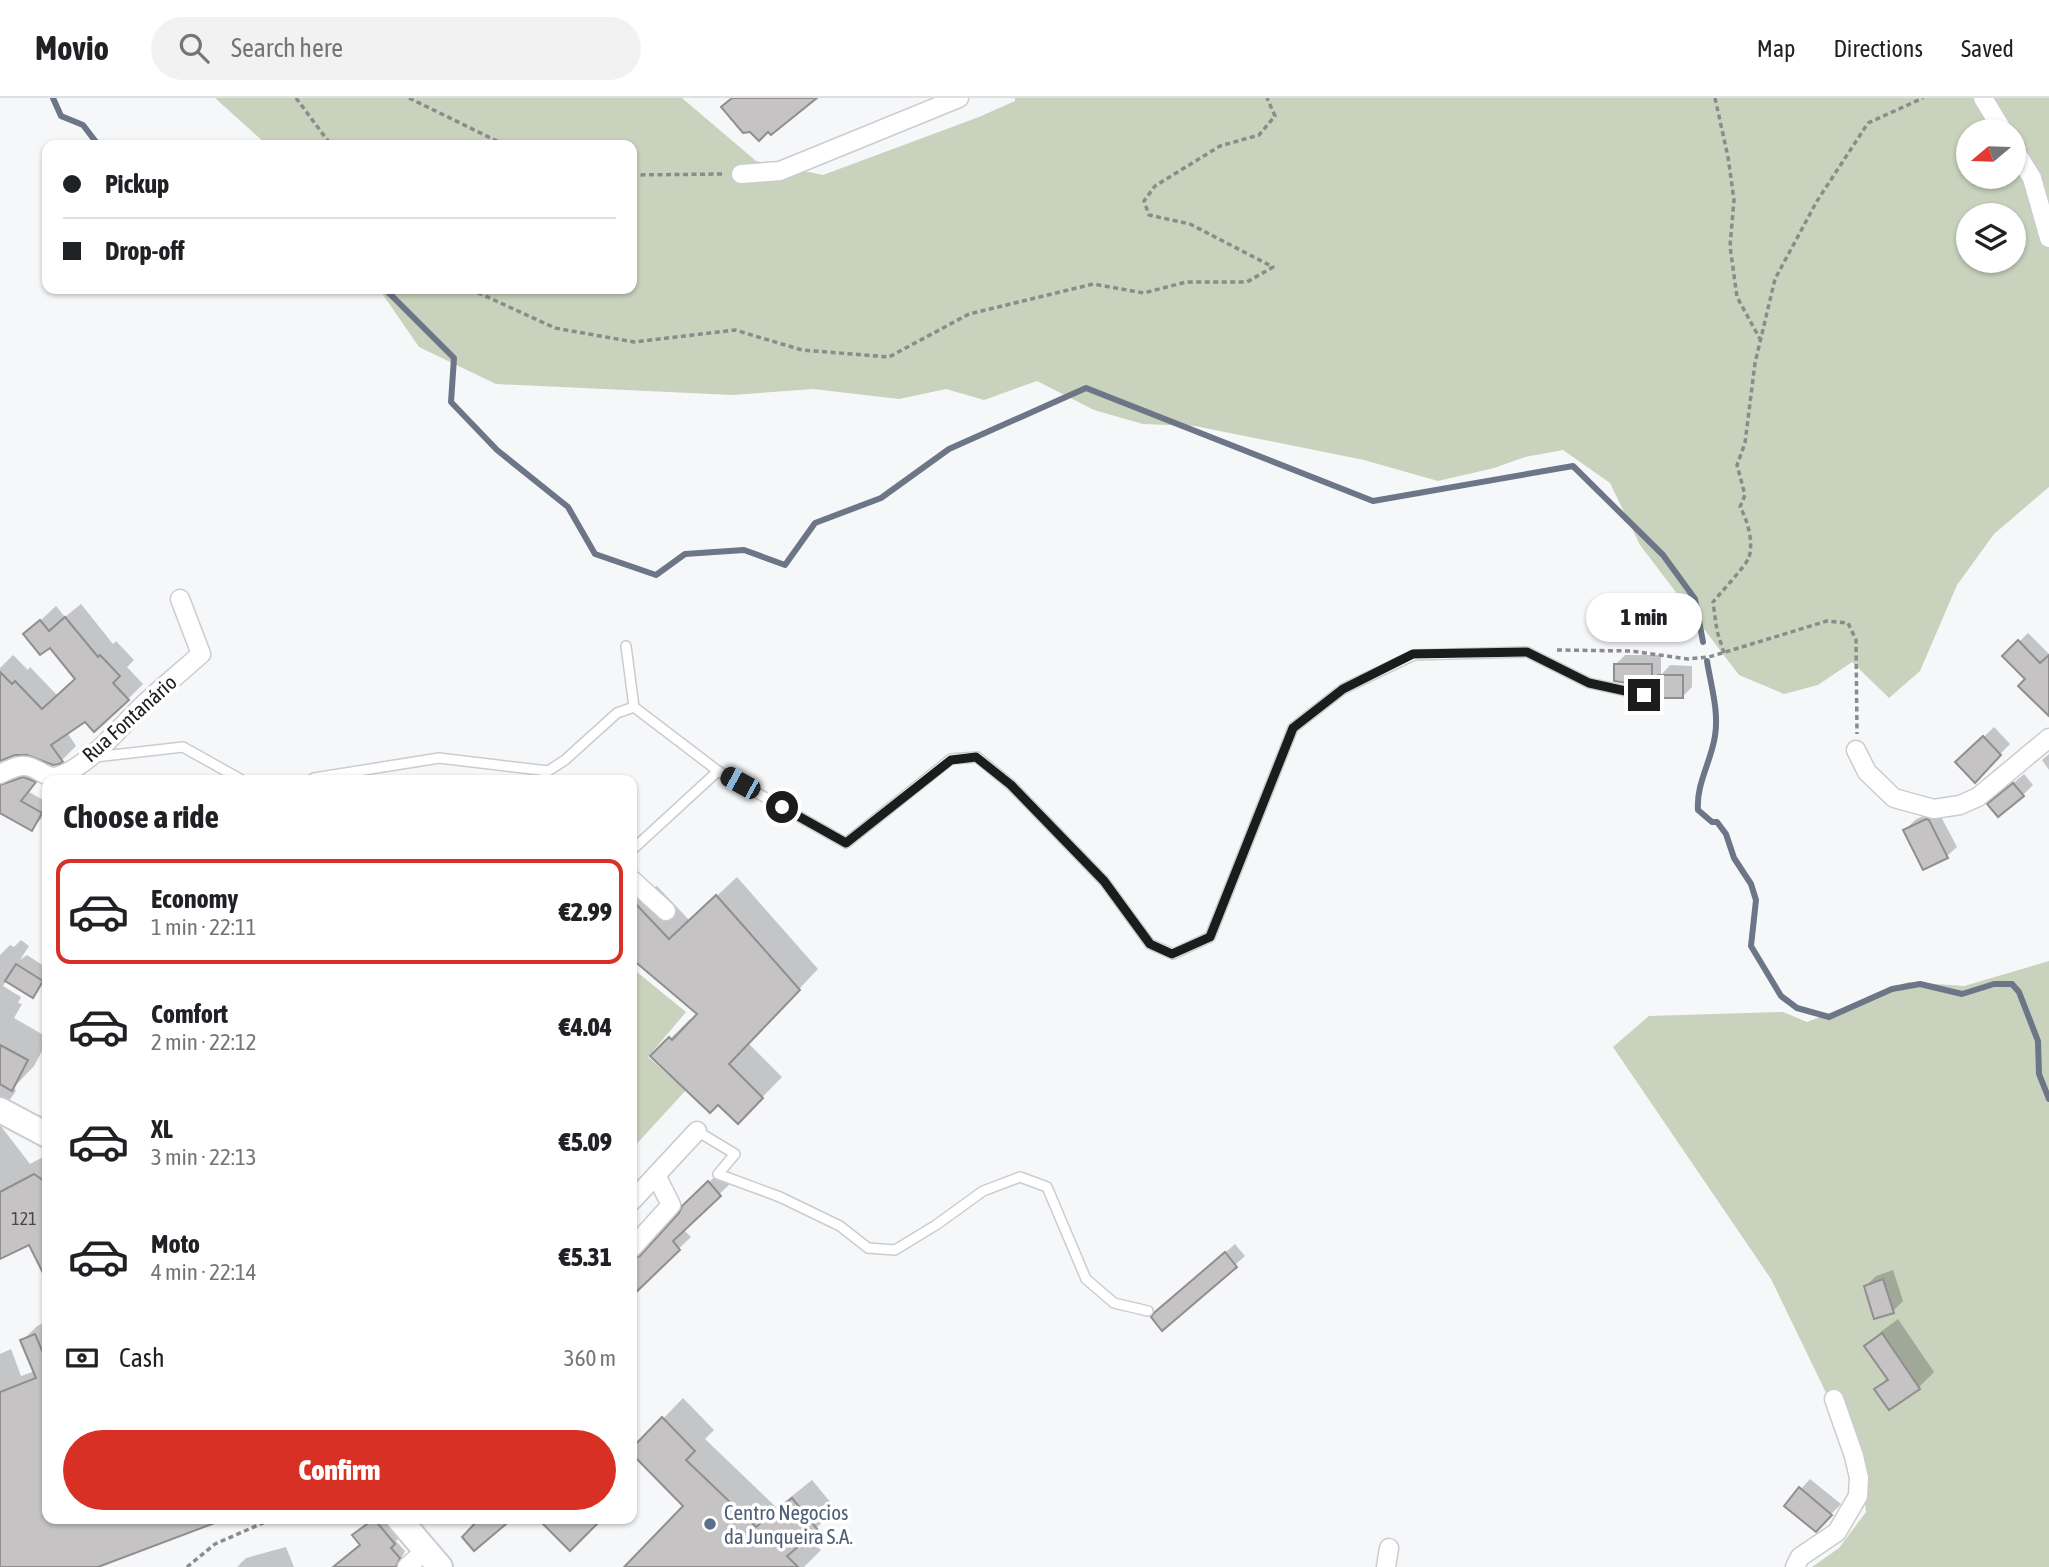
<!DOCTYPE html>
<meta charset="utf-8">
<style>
:root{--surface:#fff;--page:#f2f2f2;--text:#202124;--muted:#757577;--line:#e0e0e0;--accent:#d93025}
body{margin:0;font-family:"Asap Condensed",sans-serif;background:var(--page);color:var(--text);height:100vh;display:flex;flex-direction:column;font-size:26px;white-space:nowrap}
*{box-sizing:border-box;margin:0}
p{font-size:23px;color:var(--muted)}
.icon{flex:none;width:38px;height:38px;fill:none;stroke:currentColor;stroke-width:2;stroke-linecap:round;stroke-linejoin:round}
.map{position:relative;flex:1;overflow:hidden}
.details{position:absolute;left:42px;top:677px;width:595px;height:749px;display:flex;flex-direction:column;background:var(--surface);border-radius:14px;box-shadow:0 2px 5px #0004}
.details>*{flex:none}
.hud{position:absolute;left:42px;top:42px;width:595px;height:154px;border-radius:14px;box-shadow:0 2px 5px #0004;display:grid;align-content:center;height:154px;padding:0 21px;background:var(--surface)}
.needle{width:46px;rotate:251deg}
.controls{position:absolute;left:1956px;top:21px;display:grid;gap:14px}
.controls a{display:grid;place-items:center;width:70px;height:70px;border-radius:50%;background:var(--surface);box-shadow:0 2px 5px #0004;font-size:35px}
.end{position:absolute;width:32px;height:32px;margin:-16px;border:9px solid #1b1c1c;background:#fff;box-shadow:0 0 0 4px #fff}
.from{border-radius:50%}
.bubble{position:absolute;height:49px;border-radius:24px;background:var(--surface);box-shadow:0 2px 5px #0004;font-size:23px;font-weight:800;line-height:49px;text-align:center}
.car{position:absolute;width:21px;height:42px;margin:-21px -10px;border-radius:9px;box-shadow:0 0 5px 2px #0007;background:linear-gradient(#222 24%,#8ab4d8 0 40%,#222 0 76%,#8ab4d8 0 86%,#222 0)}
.hud b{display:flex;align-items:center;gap:24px;height:66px;font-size:26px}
.hud b+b{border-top:2px solid var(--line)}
.hud i{width:18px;height:18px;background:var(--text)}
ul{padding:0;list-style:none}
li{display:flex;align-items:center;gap:21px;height:105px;margin:0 14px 10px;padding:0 7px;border:4px solid transparent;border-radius:14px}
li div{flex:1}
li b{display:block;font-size:26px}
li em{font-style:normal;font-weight:800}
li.on{border-color:var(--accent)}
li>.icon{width:63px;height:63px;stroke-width:1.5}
h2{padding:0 21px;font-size:32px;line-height:84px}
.pay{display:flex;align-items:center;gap:18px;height:77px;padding:0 21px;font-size:26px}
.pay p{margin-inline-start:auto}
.button{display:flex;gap:14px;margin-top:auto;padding:14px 21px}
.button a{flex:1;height:80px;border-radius:42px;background:var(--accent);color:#fff;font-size:28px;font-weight:800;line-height:80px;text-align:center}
header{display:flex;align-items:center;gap:42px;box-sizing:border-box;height:98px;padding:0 35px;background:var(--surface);border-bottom:2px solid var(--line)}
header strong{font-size:33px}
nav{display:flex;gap:38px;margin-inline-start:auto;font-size:24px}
.search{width:490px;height:63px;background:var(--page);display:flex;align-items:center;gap:18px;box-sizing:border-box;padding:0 24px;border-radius:38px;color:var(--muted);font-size:26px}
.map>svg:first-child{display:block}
.green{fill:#c9d2bd;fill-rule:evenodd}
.shadow{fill:#0003}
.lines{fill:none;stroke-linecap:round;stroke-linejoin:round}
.stream{stroke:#6c7687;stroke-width:6}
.building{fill:#c6c3c5;stroke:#918e8f;stroke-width:2}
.lane-casing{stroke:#cbcccf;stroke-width:12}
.street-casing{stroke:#cbcccf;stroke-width:21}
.secondary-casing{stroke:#cbcccf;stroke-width:28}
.path{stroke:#8a8b8c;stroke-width:3.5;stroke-dasharray:5 3.5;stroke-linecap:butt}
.lane{stroke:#fff;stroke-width:9}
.street{stroke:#fff;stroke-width:18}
.secondary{stroke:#fff;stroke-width:24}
.route{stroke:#1b1c1c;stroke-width:9}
.service-dot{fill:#5c6f8a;stroke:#fff;stroke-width:2.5}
.labels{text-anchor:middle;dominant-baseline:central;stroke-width:7;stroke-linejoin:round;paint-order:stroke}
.number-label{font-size:18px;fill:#464646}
.street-label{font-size:21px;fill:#1b1c1c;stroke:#fff}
.service-label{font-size:21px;fill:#4e5e75;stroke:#fff;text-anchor:start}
</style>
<header>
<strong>Movio</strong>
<div class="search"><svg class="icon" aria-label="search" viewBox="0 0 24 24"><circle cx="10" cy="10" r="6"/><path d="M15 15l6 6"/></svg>Search here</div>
<nav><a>Map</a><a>Directions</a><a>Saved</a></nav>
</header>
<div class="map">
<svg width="2049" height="1469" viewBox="0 0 2049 1469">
<rect width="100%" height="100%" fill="#f6f7f9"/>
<g class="green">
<path d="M215 0H682L756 63 823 77 979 19 1015 3V0H2049V389L1994 436 1957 487 1920 573 1889 600 1852 564 1818 587 1784 596 1739 577 1640 447 1610 385 1563 352 1525 359 1494 370 1438 383 1364 362 1195 328 1143 326 1094 312 1037 283 984 302 946 291 899 301 813 291 733 297 496 286 419 249 379 191H632V47H267ZM1969 33H2014V79H1969ZM1969 117H2014V163H1969Z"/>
<polygon points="2049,863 2049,1469 1812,1469 1839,1450 1866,1414 1860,1365 1771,1181 1613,949 1649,918 1783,914 1807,924 1908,884 1964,888"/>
<polygon points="632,870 686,914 648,959 686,992 632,1051"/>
</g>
<g class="shadow">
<polygon points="81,506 113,546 116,543 134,562 127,569 143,586 128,601 85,621 67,634 76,648 62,662 23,655 0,662 0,570 13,557 28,572 30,569 57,597 77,580 50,547 26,536 56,508 65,519"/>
<polygon points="2028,535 2049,556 2049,606 2005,558"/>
<polygon points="1625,557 1661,557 1661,577 1670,567 1692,568 1692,589 1682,599 1660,578 1651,587 1615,567"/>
<polygon points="1994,629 2010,646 1975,682 1958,664"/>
<polygon points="2049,656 2049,672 2042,662"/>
<polygon points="35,671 43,675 29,694 47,704 47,709 41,721 32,730 0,713 0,685 7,678"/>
<polygon points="2024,676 2033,687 2023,697 1999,697"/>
<polygon points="1937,711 1957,749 1947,758 1905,732 1915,722"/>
<polygon points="737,779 818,871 748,945 782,979 738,1024 718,1005 653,958 690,921 693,923 700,916 634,861 632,863 632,801 657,788 690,823"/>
<polygon points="21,842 29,848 20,862 27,857 47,870 47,880 33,897 7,882 3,888 21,899 18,905 22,906 14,920 47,939 47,944 34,968 14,989 16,993 0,1015 0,857 10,847 14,849"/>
<polygon points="0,1027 30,1066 47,1057 47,1169 43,1171 30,1145 0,1159"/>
<polygon points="632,1045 637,1050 632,1056"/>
<polygon points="721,1073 731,1085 683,1131 691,1139 650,1178 652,1180 632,1200 632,1170 696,1096"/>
<polygon points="1235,1146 1245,1158 1235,1167 1163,1209"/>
<polygon points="1893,1172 1903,1203 1893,1213 1866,1188 1876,1178"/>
<polygon points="1898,1221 1934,1274 1919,1289 1889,1309 1877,1291 1888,1279 1867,1248 1882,1233"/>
<polygon points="47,1223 47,1296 46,1293 0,1310 0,1256 11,1251 21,1278 35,1273 22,1243 37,1228"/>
<polygon points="683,1300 714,1332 705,1341 777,1410 812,1382 836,1411 807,1439 821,1452 804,1469 627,1469 686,1408 632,1353"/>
<polygon points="47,1319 47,1421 219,1421 93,1469 0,1469 0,1338"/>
<polygon points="1810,1381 1841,1406 1816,1432 1801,1391"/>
<polygon points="374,1421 386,1421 400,1439 396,1443 405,1453 402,1459 404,1469 335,1469 362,1447 361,1431"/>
<polygon points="286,1449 294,1469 237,1469 246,1460"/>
</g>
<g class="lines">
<g class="stream">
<polyline points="53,0 61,18 83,27 96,44 102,47"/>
<polyline points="385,191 454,260 451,304 497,352 568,409 595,456 656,477 685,456 744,452 785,467 815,425 881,400 949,351 1086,290 1373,403 1573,368 1663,457 1695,501 1703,544"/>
<path d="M1707 563C1711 588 1719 613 1715 638 1711 664 1696 686 1698 712L1712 724H1717L1726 736 1734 760 1751 786 1756 802 1751 848 1781 898 1797 910 1829 919 1892 891 1920 886 1962 896 1994 886H2012L2019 894 2038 943 2039 976 2049 1001"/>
</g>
</g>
<g class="building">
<polygon points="732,0 817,0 771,37 768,34 759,43 750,34 743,35 721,9"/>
<polygon points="65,519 98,559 100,557 120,578 113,585 129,602 94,634 85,624 51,647 63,664 59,666 53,667 27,657 15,657 0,663 0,574 12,586 15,583 42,611 75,581 50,550 40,557 23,536 40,522 49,533"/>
<polygon points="2018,542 2040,565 2049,557 2049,618 2018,588 2025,581 2002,558"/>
<polygon points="1614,566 1652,566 1652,589 1614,583"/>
<rect x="1658" y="577" width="25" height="23"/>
<polygon points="1983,638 2001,657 1975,685 1955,664"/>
<polygon points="23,679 36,684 21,703 42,715 32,733 0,715 0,687"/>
<polygon points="2013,685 2024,698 1998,719 1987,706"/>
<polygon points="1926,721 1929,722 1948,760 1923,772 1903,732"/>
<polygon points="716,797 800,892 729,966 763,1000 738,1026 718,1007 710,1015 650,958 669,939 672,942 697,916 632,861 632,802 669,841"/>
<polygon points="16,866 43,883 33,900 5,883"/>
<polygon points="0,947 28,962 12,993 0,986"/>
<polygon points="34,1076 47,1085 47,1183 29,1147 0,1161 0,1094"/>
<polygon points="708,1083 721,1098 673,1143 680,1152 632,1198 632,1161 640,1158 679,1115 682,1108"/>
<polygon points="1225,1154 1237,1169 1162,1233 1151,1219 1155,1214"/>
<polygon points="1883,1181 1894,1215 1874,1221 1864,1188"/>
<polygon points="1882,1235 1920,1291 1889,1312 1874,1291 1888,1282 1864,1248"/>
<polygon points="35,1236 47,1264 47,1421 220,1423 98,1469 0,1469 0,1294 36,1280 20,1242"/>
<polygon points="662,1319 695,1353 686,1362 756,1429 792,1400 818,1432 787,1458 798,1469 624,1469 683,1408 632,1356 632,1350"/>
<polygon points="1799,1389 1832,1417 1816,1434 1784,1408"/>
<polygon points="374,1421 395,1446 391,1450 400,1460 396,1469 333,1469 360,1447 352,1437"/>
<polygon points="479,1421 512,1421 474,1453 462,1439"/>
<polygon points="538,1421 602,1421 570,1453"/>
</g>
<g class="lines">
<g class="lane-casing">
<g id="lane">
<polyline points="626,548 634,609 718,673"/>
<polyline points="95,659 183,649 242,682"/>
<polyline points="311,682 314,680 439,660 548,673 565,662 617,615 634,609"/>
<polyline points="632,752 718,673 846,745 951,661 977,659 1011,687 1104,783 1150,846 1173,856 1210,839 1293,630 1343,591 1414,557 1527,554 1589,585 1644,597"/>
<polyline points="697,1033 735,1056 718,1076 780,1099 840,1128 868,1150 895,1152 936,1127 983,1093 1020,1079 1047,1089 1086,1181 1114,1205 1148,1213"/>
</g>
</g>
<g class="street-casing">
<g id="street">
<polyline points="1983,0 2003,33"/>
<polyline points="2014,51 2032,80 2049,140"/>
<polyline points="741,76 780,73 959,0"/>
<polyline points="1856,652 1867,674 1894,700 1934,711 1960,707 1978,699 2049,640"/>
<path d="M0 676C9 672 20 665 30 669 43 673 49 684 64 676 94 662 117 632 141 609 160 591 181 574 201 556L180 501"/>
<polyline points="632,782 666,813"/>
<polyline points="632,1103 697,1033"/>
<polyline points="632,1150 671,1107 656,1077"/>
<polyline points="407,1469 426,1452"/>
<polyline points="1386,1469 1389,1450"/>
<polyline points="1795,1469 1800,1459 1837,1434 1858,1398 1859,1380 1854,1358 1834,1301"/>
</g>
</g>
<g class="secondary-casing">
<g id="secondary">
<polyline points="0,1012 47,1037"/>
<polyline points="399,1421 440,1469"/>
</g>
</g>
<g class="path">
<polyline points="296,0 331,47"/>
<polyline points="409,0 505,47"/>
<polyline points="1715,0 1728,59 1734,102 1730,148 1737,199 1760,241"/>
<polyline points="632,77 724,76"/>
<polyline points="470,191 555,230 634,244 735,232 802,252 889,259 969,216 1093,186 1144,195 1186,184 1247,184 1273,169 1190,126 1149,117 1144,103 1155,88 1220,48 1259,37 1275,18 1267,0"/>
<polyline points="1557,552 1631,553 1688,561 1709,559 1827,523 1848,525 1856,542 1857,636"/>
<path d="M1724 555 1717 533 1713 504C1721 494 1746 468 1749 459 1754 444 1747 421 1740 409L1745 397 1737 367 1745 345 1755 265 1775 181 1817 103 1868 25 1923 0"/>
<polyline points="187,1469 215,1446 272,1421"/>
</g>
<use href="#lane" class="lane"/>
<use href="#street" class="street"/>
<use href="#secondary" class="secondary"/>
</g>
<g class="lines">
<polyline class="route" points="782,709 846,745 951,662 976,659 1011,687 1104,783 1150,846 1172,856 1210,839 1293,630 1343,591 1413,556 1527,554 1589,585 1644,597"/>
</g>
<circle class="service-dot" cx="710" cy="1426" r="7"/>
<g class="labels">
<g class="number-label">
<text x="24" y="1120">121</text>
</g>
<g class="street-label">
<text transform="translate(129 620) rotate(-42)">Rua Fontanário</text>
</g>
<g class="service-label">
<text x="724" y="1414">Centro Negocios<tspan x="724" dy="24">da Junqueira S.A.</tspan></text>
</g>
</g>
</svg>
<div class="controls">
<a><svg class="needle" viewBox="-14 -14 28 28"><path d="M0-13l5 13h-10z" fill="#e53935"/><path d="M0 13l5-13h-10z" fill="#757577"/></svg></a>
<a><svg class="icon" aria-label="layers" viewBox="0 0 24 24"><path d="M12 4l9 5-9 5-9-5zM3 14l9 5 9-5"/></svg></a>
</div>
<i class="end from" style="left:782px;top:709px"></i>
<i class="end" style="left:1644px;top:597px"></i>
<div class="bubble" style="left:1586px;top:495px;width:116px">1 min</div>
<i class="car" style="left:740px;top:685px;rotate:299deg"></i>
<div class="hud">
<b><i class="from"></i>Pickup</b>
<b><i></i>Drop-off</b>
</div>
<section class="details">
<h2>Choose a ride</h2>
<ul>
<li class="on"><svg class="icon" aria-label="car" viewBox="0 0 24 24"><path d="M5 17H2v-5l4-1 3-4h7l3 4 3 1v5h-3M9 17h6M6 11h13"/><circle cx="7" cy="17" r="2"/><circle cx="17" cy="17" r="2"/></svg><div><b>Economy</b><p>1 min · 22:11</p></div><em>€2.99</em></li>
<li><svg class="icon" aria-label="car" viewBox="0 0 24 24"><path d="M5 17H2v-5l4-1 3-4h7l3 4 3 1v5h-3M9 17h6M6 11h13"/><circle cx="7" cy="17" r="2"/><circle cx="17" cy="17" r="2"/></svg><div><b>Comfort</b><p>2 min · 22:12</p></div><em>€4.04</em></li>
<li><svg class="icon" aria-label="car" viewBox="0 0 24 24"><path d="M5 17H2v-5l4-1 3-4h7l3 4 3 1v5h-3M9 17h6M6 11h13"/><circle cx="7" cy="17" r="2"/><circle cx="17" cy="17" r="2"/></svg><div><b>XL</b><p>3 min · 22:13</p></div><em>€5.09</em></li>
<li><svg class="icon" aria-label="car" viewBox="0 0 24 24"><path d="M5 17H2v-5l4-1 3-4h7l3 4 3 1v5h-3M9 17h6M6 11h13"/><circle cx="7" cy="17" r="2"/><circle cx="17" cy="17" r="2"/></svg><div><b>Moto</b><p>4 min · 22:14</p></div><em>€5.31</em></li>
</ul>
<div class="pay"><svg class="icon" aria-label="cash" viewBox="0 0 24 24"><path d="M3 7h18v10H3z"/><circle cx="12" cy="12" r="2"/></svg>Cash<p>360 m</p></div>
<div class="button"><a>Confirm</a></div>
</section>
</div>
